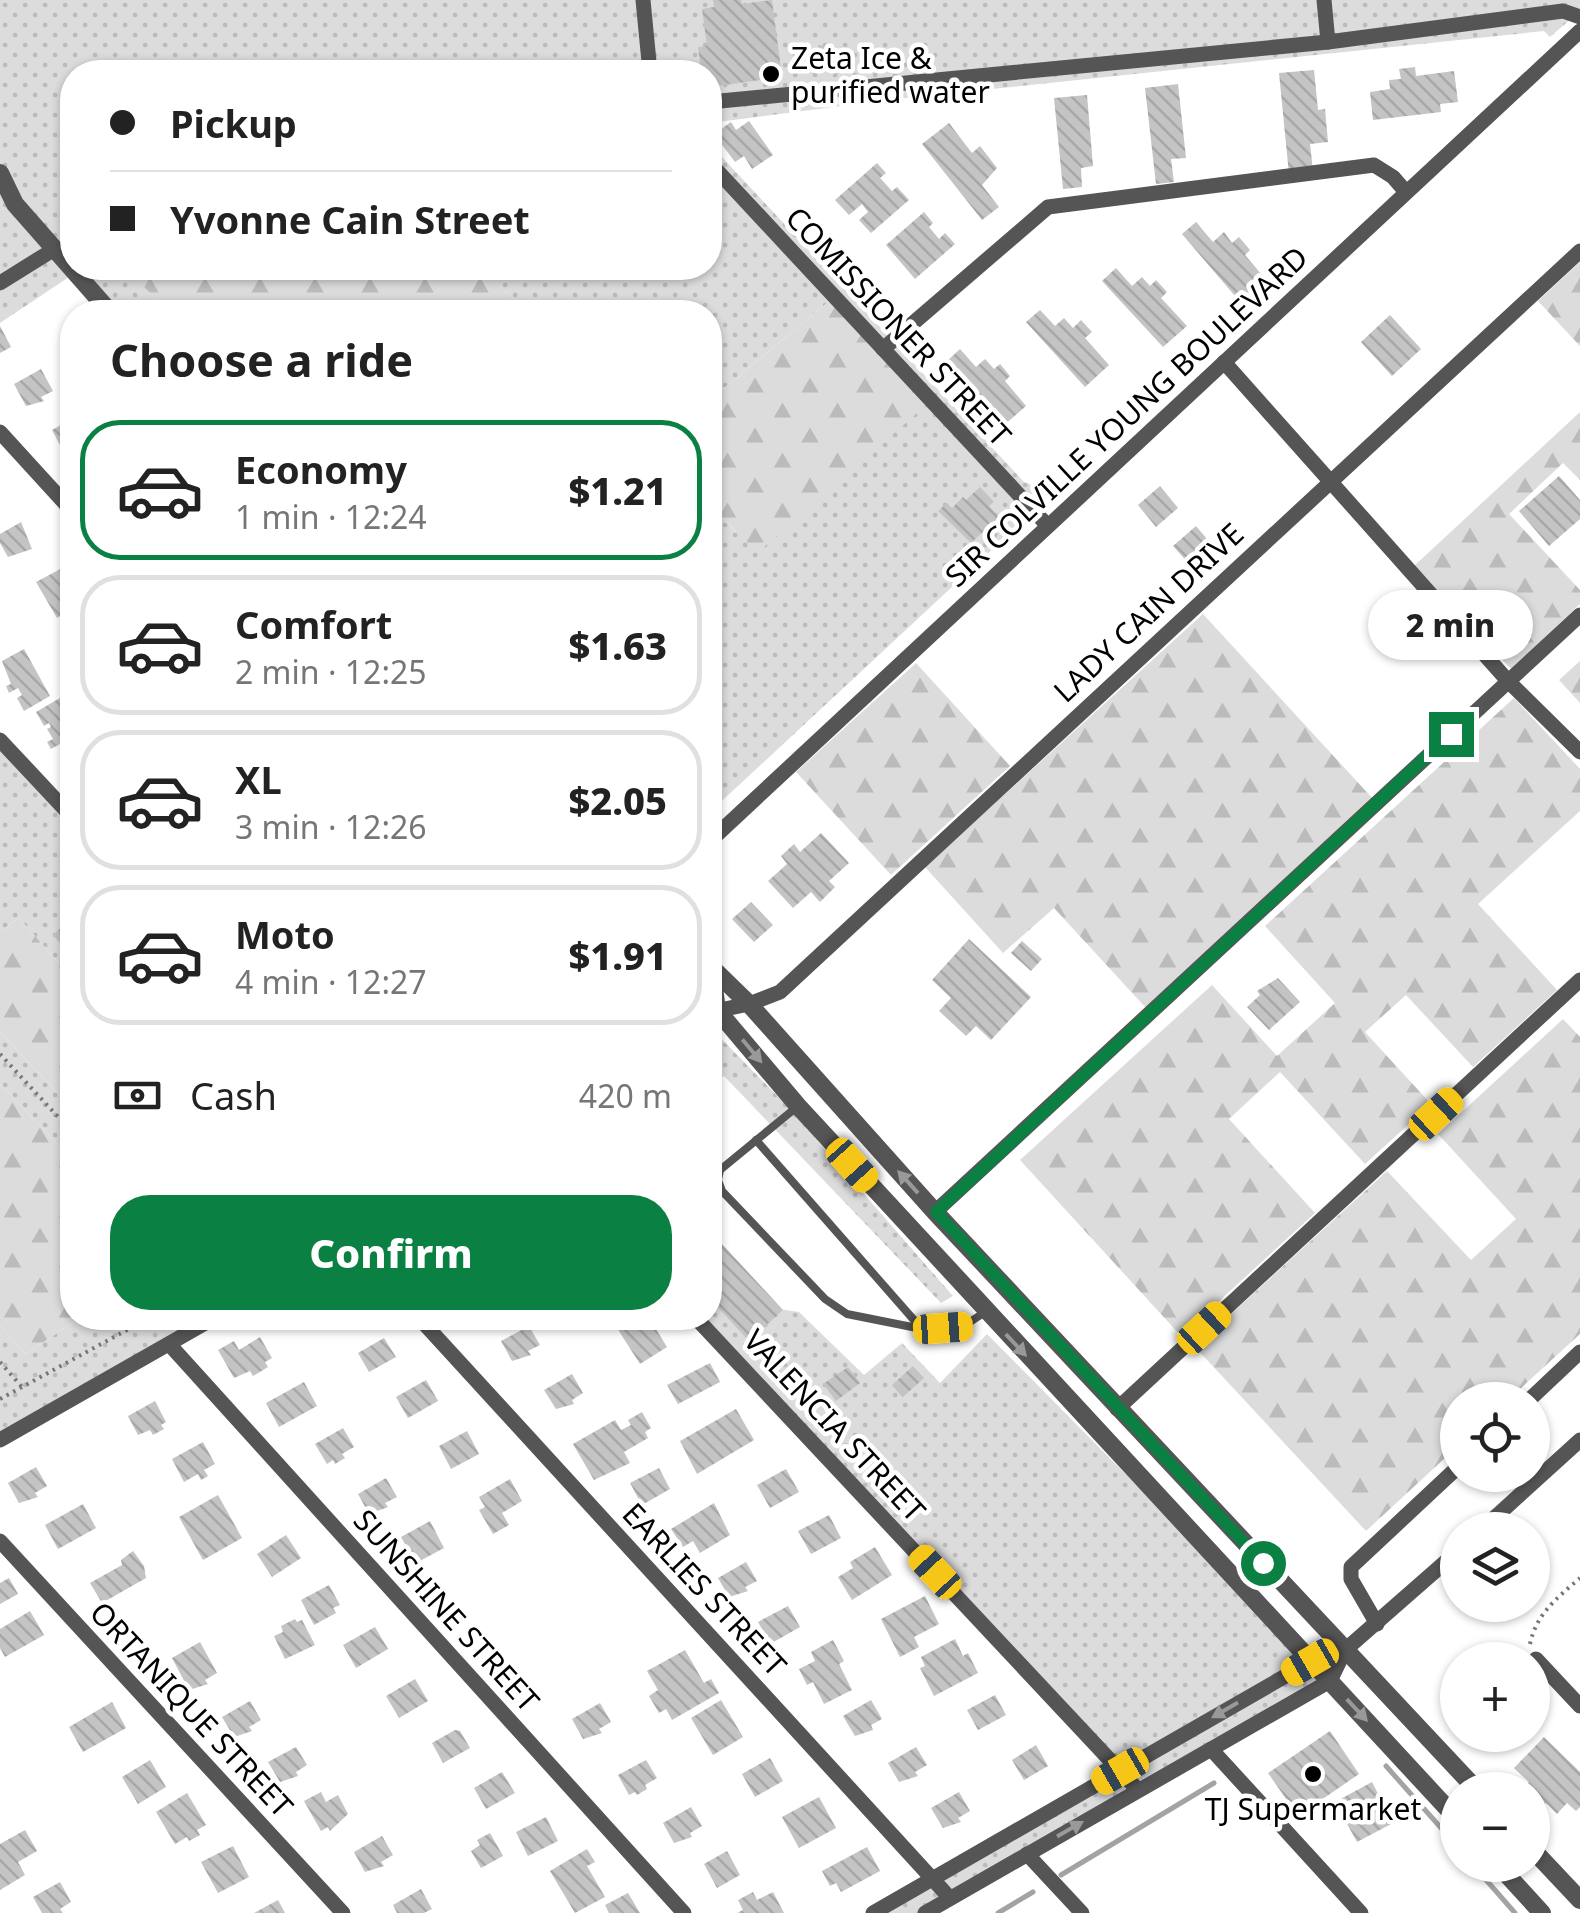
<!DOCTYPE html>
<meta charset="utf-8">
<style>
:root{--surface:#fff;--page:#f6f6f6;--text:#222;--muted:#767676;--line:#e0e0e0;--accent:#0b8043}
body{margin:0;font-family:"Noto Sans",sans-serif;background:var(--page);color:var(--text);height:100vh;display:flex;flex-direction:column;font-size:38px;white-space:nowrap}
*{box-sizing:border-box;margin:0}
p{font-size:32px;color:var(--muted)}
.icon{flex:none;width:55px;height:55px;fill:none;stroke:currentColor;stroke-width:2;stroke-linecap:round;stroke-linejoin:round}
.map{position:relative;flex:1;overflow:hidden}
.panel{position:absolute;left:60px;top:300px;width:662px;height:1030px;display:flex;flex-direction:column;background:var(--surface);border-radius:40px;box-shadow:0 2px 8px #0004}
.panel>*{flex:none}
.banner{position:absolute;left:60px;top:60px;width:662px;height:220px;border-radius:40px;box-shadow:0 2px 8px #0004;display:grid;align-content:center;height:220px;padding:0 50px;background:var(--surface)}
.controls{position:absolute;left:1440px;top:1382px;display:grid;gap:20px}
.controls a{display:grid;place-items:center;width:110px;height:110px;border-radius:50%;background:var(--surface);box-shadow:0 2px 8px #0004;font-size:50px}
.end{position:absolute;width:45px;height:45px;margin:-22px;border:12px solid #0b8043;background:#fff;box-shadow:0 0 0 5px #fff}
.from{border-radius:50%}
.bubble{position:absolute;height:70px;border-radius:35px;background:var(--surface);box-shadow:0 2px 8px #0004;font-size:32px;font-weight:800;line-height:70px;text-align:center}
.car{position:absolute;width:30px;height:60px;margin:-30px -15px;border-radius:12px;box-shadow:0 0 8px 2px #0007;background:linear-gradient(#f5c518 24%,#345 0 40%,#f5c518 0 76%,#345 0 86%,#f5c518 0)}
.banner b{display:flex;align-items:center;gap:35px;height:95px;font-size:38px}
.banner b+b{border-top:2px solid var(--line)}
.banner i{width:25px;height:25px;background:var(--text)}
ul{padding:0;list-style:none}
li{display:flex;align-items:center;gap:30px;height:140px;margin:0 20px 15px;padding:0 30px;border:5px solid var(--line);border-radius:40px}
li div{flex:1}
li b{display:block;font-size:38px}
li em{font-style:normal;font-weight:800}
li.on{border-color:var(--accent)}
li>.icon{width:90px;height:90px;stroke-width:1.5}
h2{padding:0 50px;font-size:45px;line-height:120px}
.pay{display:flex;align-items:center;gap:25px;height:110px;padding:0 50px;font-size:38px}
.pay p{margin-inline-start:auto}
.action{display:flex;gap:20px;margin-top:auto;padding:20px 50px}
.action a{flex:1;height:115px;border-radius:40px;background:var(--accent);color:#fff;font-size:40px;font-weight:800;line-height:115px;text-align:center}
.map>svg:first-child{display:block}
.green{fill:url(#green-dots)}
.forest{fill:url(#forest-firs)}
.lines{fill:none;stroke-linecap:round;stroke-linejoin:round}
.stream{stroke:#a3a3a3;stroke-width:5}
.building{fill:url(#building-back-hatch)}
.path{stroke:#777;stroke-width:4;stroke-dasharray:2.5 5;stroke-linecap:butt}
.service{stroke:#555;stroke-width:8}
.minor{stroke:#555;stroke-width:15}
.tertiary{stroke:#555;stroke-width:18}
.oneway{fill:#999}
.route{stroke:#0b8043;stroke-width:12}
.poi-dot{fill:#000;stroke:#fff;stroke-width:4}
.labels{text-anchor:middle;dominant-baseline:central;stroke-width:9;stroke-linejoin:round;paint-order:stroke}
.poi-label{font-size:30px;fill:#000;stroke:#fff;text-anchor:start}
.street-label{font-size:30px;fill:#000;stroke:#fff}
</style>
<div class="map">
<svg width="1580" height="1913" viewBox="0 0 1580 1913">
<defs>
<pattern id="green-dots" width="8" height="8" patternUnits="userSpaceOnUse" patternTransform="scale(2.5)"><rect width="8" height="8" fill="#dcdcdc"/><path d="M2 2h.1M6 6h.1" fill="none" stroke="#bbb" stroke-width="1.8" stroke-linecap="round"/></pattern>
<pattern id="forest-firs" width="22" height="20" patternUnits="userSpaceOnUse" patternTransform="scale(2.5)"><rect width="22" height="20" fill="#dcdcdc"/><path d="M5 1l3.5 6h-7zM16 11l3.5 6h-7z" fill="#bbb"/></pattern>
<pattern id="building-back-hatch" width="6" height="6" patternUnits="userSpaceOnUse" patternTransform="scale(2.5)"><rect width="6" height="6" fill="#c4c4c4"/><path d="M-1 5l2 2M0 0l6 6M5-1l2 2" fill="none" stroke="#a7a7a7"/></pattern>
</defs>
<rect width="100%" height="100%" fill="#fff"/>
<g class="green">
<polygon points="0,0 1580,0 1580,11 1550,37 1544,31 896,99 710,123 710,72 72,72 72,268 126,268 168,312 113,312 75,273 0,323"/>
<polygon points="710,144 1024,482 1053,493 710,812 710,505 736,532 832,299 710,400 710,312 527,312 482,268 710,268"/>
<polygon points="0,740 72,817 72,978 19,918 0,932"/>
<polygon points="710,1027 788,1107 953,1296 941,1303 724,1076 710,1084"/>
<polygon points="0,1032 72,1108 72,1159 0,1084"/>
<polygon points="710,1299 799,1312 864,1375 902,1343 940,1383 987,1334 1330,1681 932,1913 873,1913 1120,1771 696,1318 710,1318"/>
<polygon points="79,1318 211,1318 0,1439 0,1326 26,1354"/>
</g>
<g class="forest">
<polygon points="1580,262 1580,346 1538,301"/>
<polygon points="126,268 482,268 527,312 168,312"/>
<polygon points="832,299 932,400 757,553 710,505 710,400"/>
<polygon points="1580,412 1580,480 1563,463 1509,514 1580,590 1580,604 1511,669 1414,566"/>
<polygon points="1203,614 1374,800 1146,1008 1054,908 1003,953 925,867"/>
<polygon points="1580,661 1580,703 1559,680"/>
<polygon points="916,663 1010,766 891,875 796,772"/>
<polygon points="1514,698 1580,769 1580,811 1478,904 1557,990 1473,1067 1406,995 1365,1032 1431,1104 1365,1164 1280,1072 1229,1119 1315,1213 1181,1336 1020,1160 1212,985 1277,1056 1335,1003 1265,926"/>
<polygon points="19,918 72,978 72,1108 0,1032 0,932"/>
<polygon points="1563,1019 1580,1037 1580,1334 1508,1400 1458,1400 1457,1447 1366,1531 1195,1347 1387,1171 1471,1260 1516,1219 1438,1134"/>
<polygon points="0,1084 72,1159 72,1318 79,1318 26,1354 0,1326"/>
</g>
<g class="lines">
<g class="stream">
<polyline points="1386,1766 1458,1847"/>
<polyline points="1473,1865 1515,1913"/>
<polyline points="1061,1875 1214,1783"/>
<polyline points="998,1913 1033,1892"/>
</g>
</g>
<g class="building">
<polygon points="713,0 741,0 742,4 772,0 782,77 710,87 710,72 701,72 698,47 707,46 702,9 714,7"/>
<polygon points="818,45 836,46 834,63 816,62"/>
<polygon points="1415,67 1416,76 1454,71 1458,102 1440,104 1441,112 1373,120 1370,92 1390,89 1389,80 1401,79 1399,69"/>
<polygon points="1314,70 1318,110 1325,109 1328,142 1310,144 1313,171 1289,174 1279,73"/>
<polygon points="1178,84 1186,158 1171,159 1174,182 1156,184 1145,88"/>
<polygon points="1087,95 1093,166 1081,168 1082,187 1063,189 1054,98"/>
<polygon points="749,121 773,155 752,169 744,156 735,162 714,134 731,122 736,130"/>
<polygon points="949,123 972,153 980,146 997,168 982,185 999,207 982,220 922,144"/>
<polygon points="877,163 886,173 880,178 892,191 897,187 909,200 871,233 859,220 868,212 862,204 849,215 835,200"/>
<polygon points="924,212 933,223 929,227 939,239 945,233 955,244 915,279 886,245"/>
<polygon points="1196,222 1213,242 1224,232 1232,243 1239,237 1250,250 1245,255 1267,281 1241,303 1182,234"/>
<polygon points="1116,268 1132,286 1142,277 1150,286 1156,280 1167,292 1161,298 1187,326 1163,347 1102,281"/>
<polygon points="1040,310 1055,326 1064,318 1073,328 1081,320 1092,332 1085,338 1109,365 1085,387 1026,322"/>
<polygon points="1390,315 1421,349 1392,376 1361,342"/>
<polygon points="0,326 11,347 0,353"/>
<polygon points="960,349 976,367 985,359 994,369 1000,364 1010,376 1005,381 1026,406 1003,426 947,361"/>
<polygon points="41,369 53,391 41,397 44,401 26,406 14,384"/>
<polygon points="72,419 72,468 52,430"/>
<polygon points="1559,476 1580,500 1580,519 1549,546 1519,511"/>
<polygon points="1160,486 1178,508 1156,527 1138,505"/>
<polygon points="980,487 994,502 989,506 999,517 971,543 938,511 947,503 952,508 963,497 966,500"/>
<polygon points="21,522 32,549 8,557 0,543 0,534"/>
<polygon points="1196,526 1213,546 1191,566 1173,546"/>
<polygon points="66,566 72,577 72,596 67,599 72,609 57,618 36,582"/>
<polygon points="24,649 50,696 24,711 17,698 22,695 18,688 9,693 6,686 11,684 2,661"/>
<polygon points="65,695 72,708 72,754 65,758 60,744 51,749 47,742 53,739 47,729 51,727 49,723 44,726 36,712"/>
<polygon points="821,833 849,863 829,881 835,887 820,902 811,892 793,908 768,881 787,864 781,856 794,844 800,852"/>
<polygon points="751,902 773,925 754,942 732,919"/>
<polygon points="72,918 72,956 53,935"/>
<polygon points="969,939 1031,997 991,1040 976,1026 966,1036 939,1011 951,998 932,980"/>
<polygon points="1022,941 1042,959 1031,971 1011,953"/>
<polygon points="1278,978 1300,1002 1269,1030 1247,1007 1260,995 1257,991"/>
<polygon points="710,1231 783,1310 749,1341 710,1299"/>
<polygon points="316,1318 343,1318 323,1329"/>
<polygon points="634,1318 649,1318 667,1347 640,1364 617,1328"/>
<polygon points="529,1326 540,1345 528,1351 531,1355 512,1361 501,1341"/>
<polygon points="260,1337 272,1358 265,1362 268,1367 253,1376 250,1371 234,1378 218,1350 234,1341 239,1350"/>
<polygon points="384,1338 396,1357 369,1372 358,1353"/>
<polygon points="710,1363 720,1382 678,1404 667,1385"/>
<polygon points="913,1366 924,1378 903,1397 892,1385"/>
<polygon points="848,1367 860,1383 836,1401 823,1384"/>
<polygon points="572,1374 583,1393 572,1400 574,1404 556,1409 544,1390"/>
<polygon points="426,1380 438,1401 408,1418 396,1397"/>
<polygon points="304,1382 317,1406 279,1427 266,1403"/>
<polygon points="155,1401 166,1422 161,1425 164,1429 153,1435 150,1430 138,1435 128,1416"/>
<polygon points="736,1409 754,1440 697,1474 680,1441"/>
<polygon points="642,1412 651,1428 645,1432 648,1438 624,1452 630,1463 594,1480 573,1444 615,1420 621,1430 631,1425 628,1420"/>
<polygon points="343,1428 354,1447 342,1454 345,1458 335,1464 333,1460 327,1464 315,1444"/>
<polygon points="467,1431 479,1454 451,1469 439,1446"/>
<polygon points="203,1442 215,1464 204,1470 208,1476 201,1480 198,1474 184,1482 172,1459"/>
<polygon points="36,1467 47,1486 35,1493 38,1497 19,1503 8,1483"/>
<polygon points="659,1468 670,1489 642,1505 630,1483"/>
<polygon points="786,1469 799,1492 770,1508 757,1485"/>
<polygon points="386,1478 397,1497 385,1503 388,1507 369,1514 358,1494"/>
<polygon points="510,1479 522,1501 502,1513 509,1525 493,1534 479,1510 485,1507 479,1497"/>
<polygon points="218,1495 242,1538 203,1560 179,1517"/>
<polygon points="714,1503 730,1535 700,1553 693,1541 683,1547 671,1529"/>
<polygon points="83,1504 96,1528 58,1549 45,1525"/>
<polygon points="829,1515 841,1538 811,1554 798,1531"/>
<polygon points="430,1521 444,1548 416,1563 401,1537"/>
<polygon points="286,1535 301,1558 272,1577 257,1554"/>
<polygon points="875,1547 892,1575 852,1600 838,1577 853,1568 850,1562"/>
<polygon points="133,1551 144,1566 146,1578 102,1603 90,1583 122,1565 121,1560"/>
<polygon points="746,1562 757,1581 745,1587 748,1591 729,1597 718,1578"/>
<polygon points="9,1578 18,1594 0,1604 0,1583"/>
<polygon points="329,1585 340,1605 333,1608 336,1613 314,1625 301,1600"/>
<polygon points="925,1596 939,1624 914,1637 919,1647 900,1657 881,1619"/>
<polygon points="788,1606 800,1627 770,1644 758,1622"/>
<polygon points="30,1611 44,1635 5,1657 0,1648 0,1629"/>
<polygon points="295,1619 297,1622 302,1620 315,1645 285,1659 274,1636 283,1632 281,1626"/>
<polygon points="375,1627 388,1649 356,1668 343,1645"/>
<polygon points="955,1639 963,1656 968,1653 978,1673 934,1696 920,1668 925,1666 921,1657"/>
<polygon points="833,1640 844,1661 839,1664 852,1690 824,1704 813,1682 807,1685 799,1669 815,1661 811,1652"/>
<polygon points="200,1642 217,1673 205,1680 208,1684 189,1690 172,1658"/>
<polygon points="685,1650 704,1683 711,1679 719,1693 672,1720 666,1709 659,1713 649,1696 658,1690 647,1671"/>
<polygon points="415,1679 428,1701 399,1718 386,1696"/>
<polygon points="995,1695 1006,1715 978,1730 967,1710"/>
<polygon points="721,1700 743,1737 713,1755 691,1718"/>
<polygon points="871,1700 882,1719 871,1725 873,1730 855,1736 843,1716"/>
<polygon points="250,1701 261,1720 249,1727 252,1731 234,1737 222,1717"/>
<polygon points="112,1702 126,1728 83,1752 69,1727"/>
<polygon points="600,1703 611,1722 599,1729 602,1733 583,1739 572,1719"/>
<polygon points="455,1730 460,1731 470,1748 443,1763 432,1743"/>
<polygon points="1330,1731 1359,1774 1298,1816 1268,1773"/>
<polygon points="1544,1737 1580,1772 1580,1807 1576,1811 1567,1803 1557,1814 1546,1803 1539,1811 1532,1805 1532,1790 1521,1790 1529,1782 1514,1768"/>
<polygon points="1036,1745 1048,1766 1024,1780 1012,1760"/>
<polygon points="296,1747 307,1765 296,1772 298,1776 280,1782 268,1762"/>
<polygon points="916,1747 927,1765 915,1772 918,1776 899,1782 888,1763"/>
<polygon points="770,1758 783,1781 755,1797 742,1774"/>
<polygon points="150,1760 166,1787 138,1804 122,1777"/>
<polygon points="646,1760 657,1778 645,1785 647,1789 637,1795 635,1792 629,1795 618,1775"/>
<polygon points="502,1772 515,1793 486,1809 474,1788"/>
<polygon points="1372,1782 1393,1823 1357,1842 1335,1802"/>
<polygon points="321,1792 326,1802 338,1795 348,1814 330,1831 328,1827 321,1831 304,1801"/>
<polygon points="959,1792 970,1811 958,1818 961,1822 943,1828 931,1808"/>
<polygon points="187,1793 206,1825 197,1830 200,1835 189,1841 187,1837 175,1844 156,1812"/>
<polygon points="819,1797 836,1828 799,1848 782,1817"/>
<polygon points="691,1807 702,1826 690,1833 692,1837 674,1843 663,1823"/>
<polygon points="546,1817 558,1841 528,1856 516,1832"/>
<polygon points="25,1830 37,1851 18,1862 25,1875 0,1890 0,1844"/>
<polygon points="490,1833 503,1856 481,1868 471,1851 480,1845 477,1840"/>
<polygon points="382,1836 393,1855 381,1862 384,1866 365,1872 354,1852"/>
<polygon points="233,1846 249,1877 218,1893 201,1862"/>
<polygon points="867,1847 880,1871 841,1892 836,1883 830,1886 822,1871"/>
<polygon points="587,1849 595,1862 587,1866 605,1897 575,1913 550,1871"/>
<polygon points="727,1851 740,1875 717,1888 704,1864"/>
<polygon points="60,1882 71,1902 60,1909 63,1913 42,1913 33,1897"/>
<polygon points="421,1889 432,1909 424,1913 397,1913 393,1905"/>
<polygon points="753,1892 757,1900 773,1892 784,1913 737,1913 743,1910 738,1900"/>
<polygon points="628,1893 640,1913 609,1913 605,1905"/>
<polygon points="278,1900 285,1913 254,1913"/>
</g>
<g class="lines">
<g class="path">
<polyline points="0,1054 72,1132"/>
<polyline points="0,1362 22,1387"/>
<polyline points="0,1399 149,1318"/>
<path d="M1530 1644C1536 1614 1558 1597 1580 1578"/>
</g>
<g class="service">
<polyline points="798,1106 720,1170 718,1180 722,1191 825,1299 847,1314 922,1329 964,1326 985,1312"/>
<polyline points="756,1140 921,1328"/>
</g>
<g class="minor">
<polyline points="643,0 650,72"/>
<polyline points="1328,42 1563,11 1580,17"/>
<polyline points="710,102 1328,42 1324,0"/>
<polyline points="710,163 1048,526"/>
<polyline points="0,283 53,250"/>
<polyline points="883,349 1048,207 1374,165 1393,177 1406,192"/>
<polyline points="1224,362 1508,681 1580,752"/>
<polyline points="0,432 72,511"/>
<polyline points="0,740 72,817"/>
<polyline points="710,841 1580,31"/>
<polyline points="710,1012 749,1004 780,992 1580,251"/>
<polyline points="935,1212 1580,615"/>
<polyline points="419,1318 949,1897"/>
<polyline points="696,1318 1138,1790"/>
<polyline points="169,1344 684,1913"/>
<polyline points="1529,1400 1580,1352"/>
<polyline points="1117,1409 1580,980"/>
<polyline points="0,1440 214,1318"/>
<polyline points="1481,1530 1580,1440"/>
<polyline points="0,1541 343,1913"/>
<polyline points="1377,1624 1351,1579 1351,1567 1458,1467"/>
<polyline points="1536,1659 1580,1706"/>
<polyline points="1211,1749 1361,1913"/>
<polyline points="1027,1854 1082,1913"/>
<polyline points="873,1913 1310,1662 1345,1650 1458,1551"/>
<polyline points="925,1913 1330,1681 1345,1650"/>
</g>
<g class="tertiary">
<polyline points="0,173 15,204 110,312"/>
<polyline points="711,966 717,1010 798,1106 1458,1820"/>
<polyline points="711,967 749,1004 935,1212 1477,1790"/>
<polyline points="1532,1849 1580,1900"/>
<polyline points="1498,1865 1542,1913"/>
</g>
</g>
<defs><path id="oneway-solid" d="M-6-.8H1V-3.2L6.5 0L1 3.2V.8H-6Z" transform="scale(2.5)"/></defs>
<g class="oneway">
<use href="#oneway-solid" transform="translate(752 1051) rotate(50)"/>
<use href="#oneway-solid" transform="translate(908 1182) rotate(-132)"/>
<use href="#oneway-solid" transform="translate(1016 1345) rotate(47)"/>
<use href="#oneway-solid" transform="translate(1225 1710) rotate(150)"/>
<use href="#oneway-solid" transform="translate(1357 1710) rotate(47)"/>
<use href="#oneway-solid" transform="translate(1070 1829) rotate(-30)"/>
</g>
<g class="lines">
<polyline class="route" points="1263,1563 936,1212 1451,734"/>
</g>
<g class="poi-dot">
<circle cx="771" cy="74" r="10"/>
<circle cx="1313" cy="1774" r="10"/>
</g>
<g class="labels">
<g class="poi-label">
<text x="791" y="57">Zeta Ice &amp;<tspan x="791" dy="34">purified water</tspan></text>
<text x="1313" y="1808" text-anchor="middle">TJ Supermarket</text>
</g>
<g class="street-label">
<text transform="translate(899 326) rotate(47)">COMISSIONER STREET</text>
<text transform="translate(1126 416) rotate(-43)">SIR COLVILLE YOUNG BOULEVARD</text>
<text transform="translate(1148 612) rotate(-43)">LADY CAIN DRIVE</text>
<text transform="translate(835 1425) rotate(47)">VALENCIA STREET</text>
<text transform="translate(705 1589) rotate(47)">EARLIES STREET</text>
<text transform="translate(447 1610) rotate(48)">SUNSHINE STREET</text>
<text transform="translate(192 1709) rotate(47)">ORTANIQUE STREET</text>
</g>
</g>
</svg>
<div class="controls">
<a><svg class="icon" aria-label="locate" viewBox="0 0 24 24"><circle cx="12" cy="12" r="6"/><path d="M12 2v4M12 18v4M2 12h4M18 12h4"/></svg></a>
<a><svg class="icon" aria-label="layers" viewBox="0 0 24 24"><path d="M12 4l9 5-9 5-9-5zM3 14l9 5 9-5"/></svg></a>
<a>+</a>
<a>−</a>
</div>
<i class="end from" style="left:1263px;top:1563px"></i>
<i class="end" style="left:1451px;top:734px"></i>
<div class="bubble" style="left:1368px;top:590px;width:165px">2 min</div>
<i class="car" style="left:1436px;top:1114px;rotate:47deg"></i>
<i class="car" style="left:852px;top:1165px;rotate:138deg"></i>
<i class="car" style="left:943px;top:1328px;rotate:86deg"></i>
<i class="car" style="left:1204px;top:1328px;rotate:47deg"></i>
<i class="car" style="left:935px;top:1572px;rotate:317deg"></i>
<i class="car" style="left:1310px;top:1662px;rotate:240deg"></i>
<i class="car" style="left:1120px;top:1771px;rotate:240deg"></i>
<div class="banner">
<b><i class="from"></i>Pickup</b>
<b><i></i>Yvonne Cain Street</b>
</div>
<section class="panel">
<h2>Choose a ride</h2>
<ul>
<li class="on"><svg class="icon" aria-label="car" viewBox="0 0 24 24"><path d="M5 17H2v-5l4-1 3-4h7l3 4 3 1v5h-3M9 17h6M6 11h13"/><circle cx="7" cy="17" r="2"/><circle cx="17" cy="17" r="2"/></svg><div><b>Economy</b><p>1 min · 12:24</p></div><em>$1.21</em></li>
<li><svg class="icon" aria-label="car" viewBox="0 0 24 24"><path d="M5 17H2v-5l4-1 3-4h7l3 4 3 1v5h-3M9 17h6M6 11h13"/><circle cx="7" cy="17" r="2"/><circle cx="17" cy="17" r="2"/></svg><div><b>Comfort</b><p>2 min · 12:25</p></div><em>$1.63</em></li>
<li><svg class="icon" aria-label="car" viewBox="0 0 24 24"><path d="M5 17H2v-5l4-1 3-4h7l3 4 3 1v5h-3M9 17h6M6 11h13"/><circle cx="7" cy="17" r="2"/><circle cx="17" cy="17" r="2"/></svg><div><b>XL</b><p>3 min · 12:26</p></div><em>$2.05</em></li>
<li><svg class="icon" aria-label="car" viewBox="0 0 24 24"><path d="M5 17H2v-5l4-1 3-4h7l3 4 3 1v5h-3M9 17h6M6 11h13"/><circle cx="7" cy="17" r="2"/><circle cx="17" cy="17" r="2"/></svg><div><b>Moto</b><p>4 min · 12:27</p></div><em>$1.91</em></li>
</ul>
<div class="pay"><svg class="icon" aria-label="cash" viewBox="0 0 24 24"><path d="M3 7h18v10H3z"/><circle cx="12" cy="12" r="2"/></svg>Cash<p>420 m</p></div>
<div class="action"><a>Confirm</a></div>
</section>
</div>
